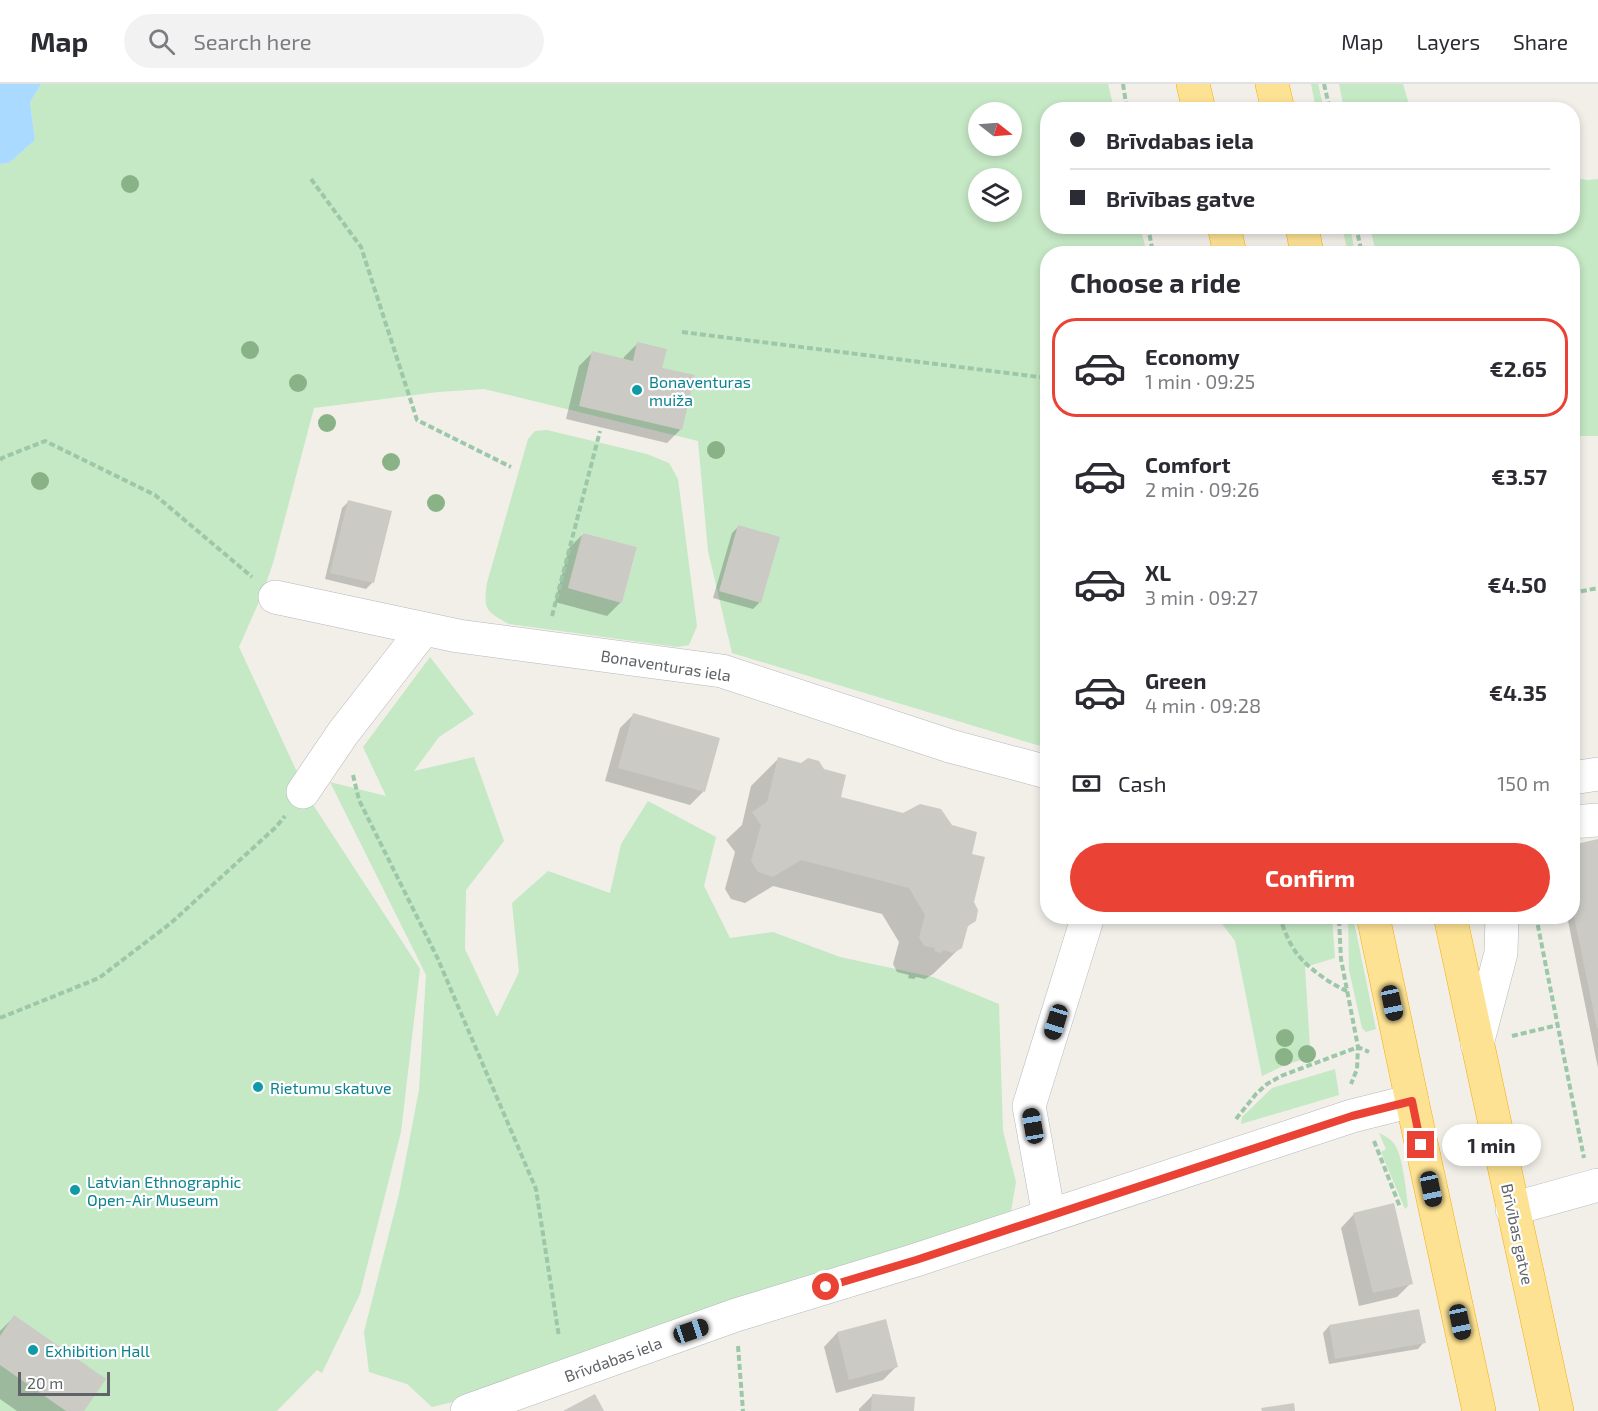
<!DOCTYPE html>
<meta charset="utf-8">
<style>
:root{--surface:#fff;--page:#f2f2f3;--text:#2b2b33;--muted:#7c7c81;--line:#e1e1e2;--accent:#ea4335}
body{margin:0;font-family:"Exo 2",sans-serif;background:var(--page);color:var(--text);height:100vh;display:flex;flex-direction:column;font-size:22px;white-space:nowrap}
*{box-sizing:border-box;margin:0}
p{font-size:20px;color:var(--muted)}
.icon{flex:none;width:33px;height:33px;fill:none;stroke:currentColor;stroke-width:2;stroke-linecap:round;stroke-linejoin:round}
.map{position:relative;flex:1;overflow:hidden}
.panel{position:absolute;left:1040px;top:162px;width:540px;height:678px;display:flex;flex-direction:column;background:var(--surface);border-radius:24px;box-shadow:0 3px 9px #0003}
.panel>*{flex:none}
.banner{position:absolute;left:1040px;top:18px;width:540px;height:132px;border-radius:24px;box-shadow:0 3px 9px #0003;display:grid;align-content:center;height:132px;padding:0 30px;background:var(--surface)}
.needle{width:39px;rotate:107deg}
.fabs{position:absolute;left:968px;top:18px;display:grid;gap:12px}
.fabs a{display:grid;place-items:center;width:54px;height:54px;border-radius:50%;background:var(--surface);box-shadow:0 3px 9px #0003;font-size:30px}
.scale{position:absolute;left:18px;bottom:15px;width:92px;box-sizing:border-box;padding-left:6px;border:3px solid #5f6368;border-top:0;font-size:16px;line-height:21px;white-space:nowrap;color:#5f6368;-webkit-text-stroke:4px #fff;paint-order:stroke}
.end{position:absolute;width:27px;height:27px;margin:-14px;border:8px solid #ea4335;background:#fff;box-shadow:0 0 0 3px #fff}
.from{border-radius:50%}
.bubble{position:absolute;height:42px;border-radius:21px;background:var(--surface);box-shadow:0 3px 9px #0003;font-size:20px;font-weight:700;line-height:42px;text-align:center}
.car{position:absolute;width:18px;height:36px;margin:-18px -9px;border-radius:8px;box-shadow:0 0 4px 2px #0007;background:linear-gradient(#222 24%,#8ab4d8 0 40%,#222 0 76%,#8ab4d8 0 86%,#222 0)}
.banner b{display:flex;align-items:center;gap:21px;height:57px;font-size:22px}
.banner b+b{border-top:2px solid var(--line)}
.banner i{width:15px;height:15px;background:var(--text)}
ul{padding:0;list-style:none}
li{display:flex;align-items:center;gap:18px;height:99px;margin:0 12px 9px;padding:0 18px;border:3px solid transparent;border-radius:24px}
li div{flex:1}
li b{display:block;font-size:22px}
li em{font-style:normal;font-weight:700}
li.on{border-color:var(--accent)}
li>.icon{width:54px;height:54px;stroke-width:1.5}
h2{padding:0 30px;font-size:27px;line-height:72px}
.pay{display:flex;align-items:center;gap:15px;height:66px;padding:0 30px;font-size:22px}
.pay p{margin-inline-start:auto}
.cta{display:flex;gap:12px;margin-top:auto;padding:12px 30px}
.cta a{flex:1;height:69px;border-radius:36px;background:var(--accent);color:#fff;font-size:24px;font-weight:700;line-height:69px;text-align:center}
header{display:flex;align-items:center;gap:36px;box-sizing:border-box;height:84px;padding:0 30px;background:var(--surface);border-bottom:2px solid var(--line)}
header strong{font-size:28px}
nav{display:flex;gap:33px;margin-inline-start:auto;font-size:21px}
.search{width:420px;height:54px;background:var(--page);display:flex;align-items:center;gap:15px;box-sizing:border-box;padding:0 21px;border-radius:33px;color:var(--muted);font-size:22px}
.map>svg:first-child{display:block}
.green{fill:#c5e8c5;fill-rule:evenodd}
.water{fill:#aadaff}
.shadow{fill:#0003}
.building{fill:#cccac5}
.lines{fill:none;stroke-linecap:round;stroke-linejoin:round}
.minor-casing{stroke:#b5b8bc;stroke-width:34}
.highway-casing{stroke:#f9ab00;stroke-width:34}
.path{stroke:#9cc7a9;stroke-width:4;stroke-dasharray:6 3;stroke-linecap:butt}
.minor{stroke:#fff;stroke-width:33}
.highway{stroke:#fde293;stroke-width:33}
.tree{fill:#89b387}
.route{stroke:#ea4335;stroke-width:8}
.culture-dot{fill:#0f9aa8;stroke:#fff;stroke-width:2}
.labels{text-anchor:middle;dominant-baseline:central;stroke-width:4.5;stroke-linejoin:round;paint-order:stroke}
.culture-label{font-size:16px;fill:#0d838f;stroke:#fff;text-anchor:start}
.street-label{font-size:16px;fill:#5f6368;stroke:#fff}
</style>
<header>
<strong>Map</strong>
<div class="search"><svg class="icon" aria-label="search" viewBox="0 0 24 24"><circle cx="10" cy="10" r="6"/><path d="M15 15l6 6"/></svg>Search here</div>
<nav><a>Map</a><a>Layers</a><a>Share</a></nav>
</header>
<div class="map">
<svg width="1598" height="1327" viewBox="0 0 1598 1327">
<rect width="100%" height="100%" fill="#f1efe8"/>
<g class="green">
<path d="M41 0H1108L1114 25 1047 26V142L1140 143 1147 169 1047 170V664L732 569 708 467 698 357 484 305 438 308 314 324 273 479 262 511 239 563 310 716 420 885 401 1048 360 1210 322 1289 317 1286 277 1327H0V80L9 79 35 56 30 18ZM978 28H1011V62H978ZM978 94H1011V128H978Z"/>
<polygon points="1311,0 1318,0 1324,25 1316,25"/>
<polygon points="1339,0 1403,0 1410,24 1412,25 1344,25"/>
<polygon points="1572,94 1588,96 1598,95 1598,352 1574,352 1572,355 1572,170 1376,169 1370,143 1572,142"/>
<polygon points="1342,143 1350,143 1355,169 1348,169"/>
<path d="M547 346 647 370 669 379 678 395 697 542 689 561 677 563 509 540C486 527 483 526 487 499L528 355 535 347ZM582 449 637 463 622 519 568 504Z"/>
<polygon points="430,573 474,630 439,653 414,687 474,673 504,757 466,806 465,865 497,933 519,888 512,819 548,787 610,809 621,760 648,717 716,753 704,802 730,854 773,848 840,873 933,893 999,920 1003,1047 1016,1098 1010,1133 498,1307 432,1323 407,1300 369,1288 364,1248 399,1110 419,1006 426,891 330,698 386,712 363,663"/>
<polygon points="1217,833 1332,833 1335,874 1305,883 1310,964 1302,967 1304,975 1285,981 1262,992 1235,857"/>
<polygon points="1348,833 1353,833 1376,945 1366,948 1362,944 1349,886"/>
<polygon points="1335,985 1339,1011 1241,1040 1242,1033 1272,1004"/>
<path d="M1379 1049C1385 1052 1391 1055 1395 1061 1403 1074 1406 1106 1408 1122L1405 1125 1381 1068 1386 1065Z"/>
</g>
<polygon class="water" points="0,0 41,0 30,18 35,56 9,79 0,80"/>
<g class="shadow">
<polygon points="638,259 660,285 680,346 667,359 566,335 579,282 592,269 623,276 624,273"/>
<polygon points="349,417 372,499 366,505 325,495 342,424"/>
<polygon points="738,443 778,454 759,519 753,525 713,514 732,449"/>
<polygon points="583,450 621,518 607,532 555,518 569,464"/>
<polygon points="634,630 718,655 703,708 690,721 605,697 620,644"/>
<polygon points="778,675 839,714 970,771 974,836 965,845 961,863 933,890 925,895 916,893 914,895 908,894 909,891 897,888 893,880 899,858 882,830 773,802 745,819 731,815 725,805 735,768 726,756 742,741 751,702"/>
<polygon points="1598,757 1598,984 1567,832 1572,832 1572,762"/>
<polygon points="1354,1130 1411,1199 1397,1213 1359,1222 1341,1144"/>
<polygon points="14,1233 82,1327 17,1327 0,1315 0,1247"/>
<polygon points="1329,1242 1424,1258 1418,1265 1329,1280 1323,1249"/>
<polygon points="837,1249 897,1282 883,1296 836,1309 824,1263"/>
<polygon points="873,1311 912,1327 859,1327 859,1325"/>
</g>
<g class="building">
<polygon points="637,258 667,265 662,284 695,291 682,346 579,322 592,267 633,277"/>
<polygon points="348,416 392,427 374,499 330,489"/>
<polygon points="738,441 780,453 761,519 719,507"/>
<polygon points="583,449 637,463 622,519 568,504"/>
<polygon points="633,629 720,654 705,708 618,684"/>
<polygon points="778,673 801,679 808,674 819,677 824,685 846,691 841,713 903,729 920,720 941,725 952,741 977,748 972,770 985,773 974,818 978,826 976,837 968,842 962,864 953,869 943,866 942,869 934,867 935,864 924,862 919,853 925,831 909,804 801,776 773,793 758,788 751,777 761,741 752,728 767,718"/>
<polygon points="1598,755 1598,944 1597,944 1572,823 1572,761"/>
<polygon points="1394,1119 1413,1200 1373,1209 1353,1129"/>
<polygon points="1419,1225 1426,1259 1335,1275 1329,1241"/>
<polygon points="14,1231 106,1295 84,1327 66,1327 0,1281 0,1252"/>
<polygon points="886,1235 898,1283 849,1296 837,1248"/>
<polygon points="595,1310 604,1327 563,1327"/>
<polygon points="872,1310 915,1313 914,1327 871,1327"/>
<polygon points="1294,1319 1295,1327 1262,1327 1261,1324"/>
</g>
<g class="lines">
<g class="minor-casing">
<g id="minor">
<polyline points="275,513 458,552 722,587 950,662 1047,688"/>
<polyline points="1572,694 1598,690"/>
<polyline points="303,708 343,649 424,545"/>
<polyline points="1572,738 1598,736"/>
<polyline points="1477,960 1501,869 1502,832"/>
<polyline points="1512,1125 1598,1101"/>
<polyline points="1049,1132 1029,1022 1088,832"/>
<polyline points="467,1327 736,1231 916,1176 1352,1032 1412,1017"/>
</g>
</g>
<g class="highway-casing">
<g id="highway">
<polyline points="1193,0 1199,26"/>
<polyline points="1272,0 1278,26"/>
<polyline points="1224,142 1230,170"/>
<polyline points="1302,142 1307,170"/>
<polyline points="1373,832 1412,1017 1479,1327"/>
<polyline points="1450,832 1557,1327"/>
</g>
</g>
<g class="path">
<polyline points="1123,0 1127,26"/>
<polyline points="1324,0 1330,26"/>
<polyline points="311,95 361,163 417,336 511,383"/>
<polyline points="1148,142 1153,170"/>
<polyline points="1356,142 1362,170"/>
<polyline points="682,248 1047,294"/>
<polyline points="0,376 2,374 45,357 155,411 252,493"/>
<polyline points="1572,509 1598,504"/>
<polyline points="552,532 600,347"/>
<polyline points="353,691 359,716 437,873 536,1105 559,1253"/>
<path d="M1279 832C1284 845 1289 860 1298 871 1308 884 1332 901 1347 907"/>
<polyline points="1536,832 1584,1074"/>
<polyline points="1339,836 1341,875 1358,963 1357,985 1351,1000"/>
<polyline points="0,934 99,894 171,839 276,743 285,732"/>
<polyline points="1512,952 1558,941"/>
<polyline points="1236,1035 1256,1010 1267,1000 1281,992 1358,963 1369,968"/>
<polyline points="1374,1057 1400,1123"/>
<polyline points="738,1262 743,1327"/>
</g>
<use href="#minor" class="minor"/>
<use href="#highway" class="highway"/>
</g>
<g class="tree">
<circle cx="130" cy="100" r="9"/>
<circle cx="250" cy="266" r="9"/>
<circle cx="298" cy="299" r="9"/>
<circle cx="327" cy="339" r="9"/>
<circle cx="716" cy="366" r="9"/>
<circle cx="391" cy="378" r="9"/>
<circle cx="40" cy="397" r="9"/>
<circle cx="436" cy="419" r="9"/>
<circle cx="1285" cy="954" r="9"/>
<circle cx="1307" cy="970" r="9"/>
<circle cx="1284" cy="973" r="9"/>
</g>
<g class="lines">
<polyline class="route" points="826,1203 916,1176 1352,1032 1412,1017 1421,1061"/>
</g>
<g class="culture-dot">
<circle cx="637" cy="306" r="6"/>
<circle cx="258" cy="1003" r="6"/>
<circle cx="75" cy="1106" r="6"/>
<circle cx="33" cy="1266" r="6"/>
</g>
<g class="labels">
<g class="culture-label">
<text x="649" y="297">Bonaventuras<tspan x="649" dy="18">muiža</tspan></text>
<text x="270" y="1003">Rietumu skatuve</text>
<text x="87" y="1097">Latvian Ethnographic<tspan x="87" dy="18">Open-Air Museum</tspan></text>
<text x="45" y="1266">Exhibition Hall</text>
</g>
<g class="street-label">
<text transform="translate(666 581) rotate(9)">Bonaventuras iela</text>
<text transform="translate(1518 1150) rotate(78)">Brīvības gatve</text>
<text transform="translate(613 1275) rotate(-20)">Brīvdabas iela</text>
</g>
</g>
</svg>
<div class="fabs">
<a><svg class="needle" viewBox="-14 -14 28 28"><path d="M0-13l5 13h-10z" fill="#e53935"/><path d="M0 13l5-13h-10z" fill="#7c7c81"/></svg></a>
<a><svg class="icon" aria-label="layers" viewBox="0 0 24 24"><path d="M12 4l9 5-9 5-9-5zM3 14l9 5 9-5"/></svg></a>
</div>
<div class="scale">20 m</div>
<i class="end from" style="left:826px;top:1203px"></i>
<i class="end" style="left:1421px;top:1061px"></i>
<div class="bubble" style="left:1442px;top:1040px;width:99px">1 min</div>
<i class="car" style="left:1392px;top:919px;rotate:168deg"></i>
<i class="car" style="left:1056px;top:938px;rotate:197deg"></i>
<i class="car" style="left:1033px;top:1042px;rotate:350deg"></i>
<i class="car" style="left:1431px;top:1105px;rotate:168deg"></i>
<i class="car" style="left:1460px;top:1238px;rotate:168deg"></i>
<i class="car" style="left:691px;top:1247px;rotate:71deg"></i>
<div class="banner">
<b><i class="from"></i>Brīvdabas iela</b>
<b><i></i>Brīvības gatve</b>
</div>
<section class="panel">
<h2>Choose a ride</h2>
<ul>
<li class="on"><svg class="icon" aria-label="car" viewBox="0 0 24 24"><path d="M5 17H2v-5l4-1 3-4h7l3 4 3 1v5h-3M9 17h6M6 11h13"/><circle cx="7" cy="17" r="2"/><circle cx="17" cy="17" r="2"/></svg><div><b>Economy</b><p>1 min · 09:25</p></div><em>€2.65</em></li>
<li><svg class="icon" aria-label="car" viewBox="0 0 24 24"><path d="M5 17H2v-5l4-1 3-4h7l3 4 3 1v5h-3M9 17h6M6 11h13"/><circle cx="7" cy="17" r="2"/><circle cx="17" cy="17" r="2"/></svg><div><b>Comfort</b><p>2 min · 09:26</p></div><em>€3.57</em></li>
<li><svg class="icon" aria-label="car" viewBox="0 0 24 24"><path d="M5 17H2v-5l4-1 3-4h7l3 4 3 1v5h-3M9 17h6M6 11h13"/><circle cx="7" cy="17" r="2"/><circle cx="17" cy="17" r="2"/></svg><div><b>XL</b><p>3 min · 09:27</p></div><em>€4.50</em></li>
<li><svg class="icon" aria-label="car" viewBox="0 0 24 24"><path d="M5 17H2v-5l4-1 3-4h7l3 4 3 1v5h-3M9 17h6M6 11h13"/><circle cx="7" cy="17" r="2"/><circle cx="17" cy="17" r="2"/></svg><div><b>Green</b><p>4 min · 09:28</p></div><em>€4.35</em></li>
</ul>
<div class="pay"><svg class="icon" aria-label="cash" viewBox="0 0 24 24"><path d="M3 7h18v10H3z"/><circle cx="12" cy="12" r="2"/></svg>Cash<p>150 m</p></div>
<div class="cta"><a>Confirm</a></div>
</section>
</div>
